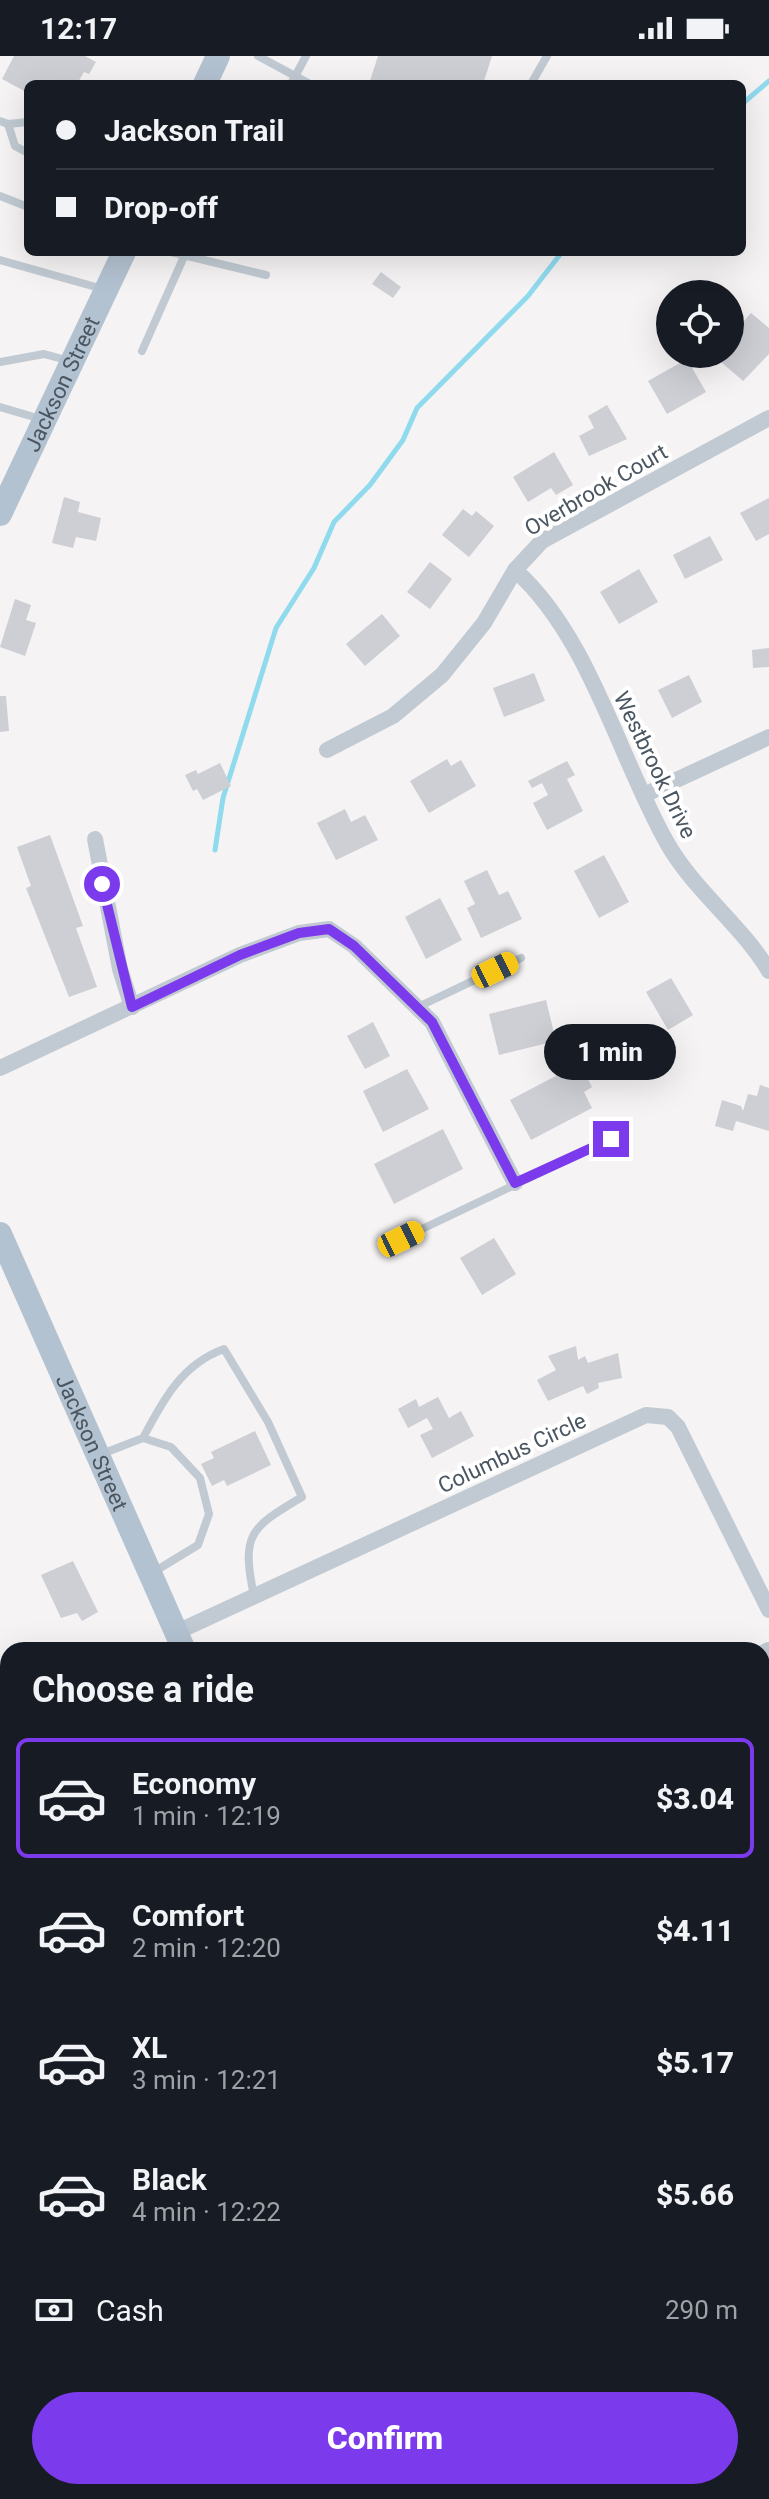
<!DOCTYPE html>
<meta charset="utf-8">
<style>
:root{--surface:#171b24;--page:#20242c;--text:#f1f3f6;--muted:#9ea1a6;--line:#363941;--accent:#7c3aed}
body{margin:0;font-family:Roboto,sans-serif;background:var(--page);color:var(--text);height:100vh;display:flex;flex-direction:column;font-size:30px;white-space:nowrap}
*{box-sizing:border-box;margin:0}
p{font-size:26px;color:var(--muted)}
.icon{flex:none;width:44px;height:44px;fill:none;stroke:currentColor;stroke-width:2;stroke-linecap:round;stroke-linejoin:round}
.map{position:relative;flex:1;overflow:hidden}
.drawer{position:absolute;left:0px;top:1586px;width:770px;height:858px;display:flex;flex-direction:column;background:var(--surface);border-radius:24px 24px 0 0;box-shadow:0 8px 32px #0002}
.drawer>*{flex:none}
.banner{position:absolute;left:24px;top:24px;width:722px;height:176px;border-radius:12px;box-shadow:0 8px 32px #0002;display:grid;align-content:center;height:176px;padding:0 32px;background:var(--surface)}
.fabs{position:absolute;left:656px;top:224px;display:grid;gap:16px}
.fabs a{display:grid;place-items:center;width:88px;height:88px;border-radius:50%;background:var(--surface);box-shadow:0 8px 32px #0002;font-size:40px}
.end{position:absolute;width:36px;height:36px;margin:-18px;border:10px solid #7c3aed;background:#fff;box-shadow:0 0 0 4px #fff}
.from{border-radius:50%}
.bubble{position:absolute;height:56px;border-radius:28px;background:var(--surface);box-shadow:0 8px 32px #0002;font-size:26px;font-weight:800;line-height:56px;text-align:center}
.car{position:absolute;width:24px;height:48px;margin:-24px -12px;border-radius:10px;box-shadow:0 0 6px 2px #0007;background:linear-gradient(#f5c518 24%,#345 0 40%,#f5c518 0 76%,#345 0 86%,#f5c518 0)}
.banner b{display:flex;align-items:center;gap:28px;height:76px;font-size:30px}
.banner b+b{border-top:2px solid var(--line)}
.banner i{width:20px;height:20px;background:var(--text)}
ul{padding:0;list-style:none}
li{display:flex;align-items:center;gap:24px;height:120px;margin:0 16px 12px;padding:0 16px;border:4px solid transparent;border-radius:12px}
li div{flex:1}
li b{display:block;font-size:30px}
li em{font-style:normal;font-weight:800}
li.on{border-color:var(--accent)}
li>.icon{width:72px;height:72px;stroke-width:1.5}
h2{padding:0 32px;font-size:36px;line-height:96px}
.pay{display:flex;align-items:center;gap:20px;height:88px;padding:0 32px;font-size:30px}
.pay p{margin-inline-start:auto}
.cta{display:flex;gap:16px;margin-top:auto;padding:16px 32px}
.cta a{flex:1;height:92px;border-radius:48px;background:var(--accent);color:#fff;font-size:32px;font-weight:800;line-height:92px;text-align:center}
.status{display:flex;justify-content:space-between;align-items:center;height:56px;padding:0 40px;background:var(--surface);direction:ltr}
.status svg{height:22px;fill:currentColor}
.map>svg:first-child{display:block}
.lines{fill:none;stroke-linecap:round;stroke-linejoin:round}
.stream{stroke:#90daee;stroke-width:5}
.building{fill:#cdcfd5}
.service{stroke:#c1cad2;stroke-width:8}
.minor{stroke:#c1cad2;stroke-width:16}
.tertiary{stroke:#c1cad2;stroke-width:20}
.secondary{stroke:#c1cbd6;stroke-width:22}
.primary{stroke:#b3c2d1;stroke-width:24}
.route{stroke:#7c3aed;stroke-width:10}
.labels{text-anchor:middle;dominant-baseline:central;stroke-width:8;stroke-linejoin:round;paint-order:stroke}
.street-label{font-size:22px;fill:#4a5661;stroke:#fff}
</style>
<div class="status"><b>12:17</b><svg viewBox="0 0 49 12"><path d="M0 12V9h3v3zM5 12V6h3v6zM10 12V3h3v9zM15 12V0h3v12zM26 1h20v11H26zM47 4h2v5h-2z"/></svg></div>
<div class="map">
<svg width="769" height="2443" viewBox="0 0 769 2443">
<rect width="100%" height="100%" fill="#f5f3f3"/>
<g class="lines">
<g class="stream">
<polyline points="742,48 769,25"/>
<polyline points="215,794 223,742 276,572 314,512 334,466 370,429 403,384 417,352 528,240 562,196"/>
</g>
</g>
<g class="building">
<polygon points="14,0 85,0 96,6 89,18 84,16 77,28 28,28 28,37 2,23"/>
<polygon points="378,0 492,0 483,28 369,28"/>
<polygon points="381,216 401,231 393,242 372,228"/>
<polygon points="751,257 769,272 769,298 743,325 714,300 730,298 730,281"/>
<polygon points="687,303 706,336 667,358 648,325"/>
<polygon points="607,349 627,383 589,400 579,380 594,372 588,360"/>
<polygon points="554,396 573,429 556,439 551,432 528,446 513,421"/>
<polygon points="64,441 80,446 78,456 101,462 96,485 76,481 73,492 52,487"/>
<polygon points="769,442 769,478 756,485 740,457"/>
<polygon points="463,453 472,460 476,455 494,470 469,501 442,479"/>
<polygon points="710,480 723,504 685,523 673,499"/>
<polygon points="430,506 452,523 430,553 407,536"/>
<polygon points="639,513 658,546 619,568 600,536"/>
<polygon points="15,543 31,549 26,564 36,567 25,600 0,591"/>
<polygon points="382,558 400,580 365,610 346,588"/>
<polygon points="769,592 769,611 753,612 752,594"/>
<polygon points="534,617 545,645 504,661 493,632"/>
<polygon points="689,619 702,646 672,662 658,634"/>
<polygon points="0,640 6,640 9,675 0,676"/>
<polygon points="447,703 451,710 461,704 476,730 429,757 410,725"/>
<polygon points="567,705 575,719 567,723 583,755 547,774 533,747 548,739 542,727 532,732 528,725"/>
<polygon points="220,707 231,730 203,744 197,733 193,735 185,719 196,714 198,718"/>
<polygon points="345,753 351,766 365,759 378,784 336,804 317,767"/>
<polygon points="50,779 83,870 76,872 97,931 69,941 26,832 31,830 17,791"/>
<polygon points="604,799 629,846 599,862 574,815"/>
<polygon points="487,814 499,839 508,835 522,863 481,882 467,852 475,848 464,825"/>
<polygon points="440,842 462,884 426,903 405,861"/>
<polygon points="671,922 693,959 668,974 646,936"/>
<polygon points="546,944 556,985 499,999 489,958"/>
<polygon points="373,966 390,1000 365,1013 347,980"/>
<polygon points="573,1011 578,1022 586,1019 592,1031 584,1036 592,1052 531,1084 510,1044"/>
<polygon points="407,1013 429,1053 383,1076 363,1035"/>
<polygon points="760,1029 769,1032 769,1075 736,1065 733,1075 715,1070 722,1044 741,1050 743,1055 748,1038 757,1040"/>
<polygon points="443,1073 463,1113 394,1148 374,1108"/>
<polygon points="494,1182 516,1218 482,1239 460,1202"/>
<polygon points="576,1290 578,1304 585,1300 588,1307 618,1297 622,1322 598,1327 599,1332 587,1338 583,1330 548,1345 537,1324 556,1314 548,1300"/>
<polygon points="438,1341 449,1362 461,1355 474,1380 432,1402 420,1379 433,1373 427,1362 408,1372 398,1353 416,1343 419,1351"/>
<polygon points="255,1375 271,1409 227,1430 224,1424 212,1430 201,1408 214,1402 211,1396"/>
<polygon points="73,1505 98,1556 82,1565 77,1557 61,1562 41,1519"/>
<polygon points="767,1687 769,1690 769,1750 762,1737 762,1689"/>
<polygon points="0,1917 8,1926 8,1967 0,1958"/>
<polygon points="769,1921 769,1982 768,1982 762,1960 762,1923"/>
<polygon points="769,2423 769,2443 758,2443 762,2424"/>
<polygon points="27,2436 92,2436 93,2441 35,2443"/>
</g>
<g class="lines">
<g class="service">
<polyline points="258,0 310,28"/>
<polyline points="291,28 306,0"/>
<polyline points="531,28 547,0"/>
<polyline points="0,65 8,68 28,66"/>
<polyline points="8,68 15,90 28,97"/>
<polyline points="0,140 28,151"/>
<polyline points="171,196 266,219"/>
<polyline points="0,204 103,233"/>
<polyline points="142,295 186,196"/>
<polyline points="0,306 44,298 70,305"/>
<polyline points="0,351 41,363"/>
<polyline points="418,951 521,902"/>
<polyline points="401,1183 611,1083"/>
<polyline points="143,1382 171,1391 200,1422 209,1458 198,1489 152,1517"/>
<path d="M99 1399 143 1382C163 1344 182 1308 224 1293L268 1366 302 1441C250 1472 241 1478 254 1540"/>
<polyline points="0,1680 8,1694"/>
<polyline points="762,1833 767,1831 769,1834"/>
<polyline points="0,2292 8,2295"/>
</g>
<g class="minor">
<path d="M515 514C589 580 618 699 666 785 693 834 740 867 769 915"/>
<polyline points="327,694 393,660 442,619 484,567 515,514 542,485 769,362"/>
<polyline points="644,739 769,681"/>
<polyline points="95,783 120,913 132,951"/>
<polyline points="0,1012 240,899 299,877 329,873 354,890 432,966 515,1127"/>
<polyline points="177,1576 646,1359 668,1361 678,1371 769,1554"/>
<polyline points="762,2345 769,2346"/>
<polyline points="534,2443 547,2436"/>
</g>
<polyline class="tertiary" points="762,1600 769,1596"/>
<polyline class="secondary" points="0,1812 8,1817"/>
<g class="primary">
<polyline points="205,28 218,0"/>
<path id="s1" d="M0 458 124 196"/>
<path id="s2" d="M0 1178 184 1594"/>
<polyline points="438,2436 440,2443"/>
</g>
</g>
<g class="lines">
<polyline class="route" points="102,828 132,951 240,899 299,877 329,873 354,890 432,966 515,1127 611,1083"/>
</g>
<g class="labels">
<g class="street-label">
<text stroke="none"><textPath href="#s1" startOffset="144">Jackson Street</textPath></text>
<text transform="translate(596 434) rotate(-30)">Overbrook Court</text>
<text transform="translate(655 709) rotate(64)">Westbrook Drive</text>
<text stroke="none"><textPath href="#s2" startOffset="228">Jackson Street</textPath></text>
<text transform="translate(512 1397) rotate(-25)">Columbus Circle</text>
</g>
</g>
</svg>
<div class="fabs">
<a><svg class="icon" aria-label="locate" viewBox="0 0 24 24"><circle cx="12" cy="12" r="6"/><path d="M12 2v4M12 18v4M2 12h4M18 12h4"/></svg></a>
</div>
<i class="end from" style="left:102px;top:828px"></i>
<i class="end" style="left:611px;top:1083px"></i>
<div class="bubble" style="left:544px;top:968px;width:132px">1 min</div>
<i class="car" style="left:495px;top:914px;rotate:64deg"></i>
<i class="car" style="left:401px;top:1183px;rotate:64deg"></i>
<div class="banner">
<b><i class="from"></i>Jackson Trail</b>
<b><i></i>Drop-off</b>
</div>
<section class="drawer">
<h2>Choose a ride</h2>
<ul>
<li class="on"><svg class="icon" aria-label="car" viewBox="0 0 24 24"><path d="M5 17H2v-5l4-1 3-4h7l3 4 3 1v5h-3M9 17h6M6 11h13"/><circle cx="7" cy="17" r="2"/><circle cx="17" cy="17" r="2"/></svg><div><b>Economy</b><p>1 min · 12:19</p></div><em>$3.04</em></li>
<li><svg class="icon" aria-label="car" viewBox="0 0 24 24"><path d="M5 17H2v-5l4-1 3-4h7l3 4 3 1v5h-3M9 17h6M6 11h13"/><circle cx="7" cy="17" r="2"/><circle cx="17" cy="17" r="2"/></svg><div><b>Comfort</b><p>2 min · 12:20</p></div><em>$4.11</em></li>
<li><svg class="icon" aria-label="car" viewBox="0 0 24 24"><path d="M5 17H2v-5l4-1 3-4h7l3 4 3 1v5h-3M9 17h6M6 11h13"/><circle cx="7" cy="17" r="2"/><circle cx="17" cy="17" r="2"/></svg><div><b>XL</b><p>3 min · 12:21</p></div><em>$5.17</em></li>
<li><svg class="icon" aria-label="car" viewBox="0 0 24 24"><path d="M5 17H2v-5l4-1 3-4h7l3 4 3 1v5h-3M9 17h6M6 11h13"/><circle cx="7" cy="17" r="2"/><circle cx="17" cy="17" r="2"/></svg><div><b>Black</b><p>4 min · 12:22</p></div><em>$5.66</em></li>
</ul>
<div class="pay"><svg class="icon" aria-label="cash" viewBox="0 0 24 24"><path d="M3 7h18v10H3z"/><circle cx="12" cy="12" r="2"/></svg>Cash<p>290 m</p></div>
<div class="cta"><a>Confirm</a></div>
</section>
</div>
